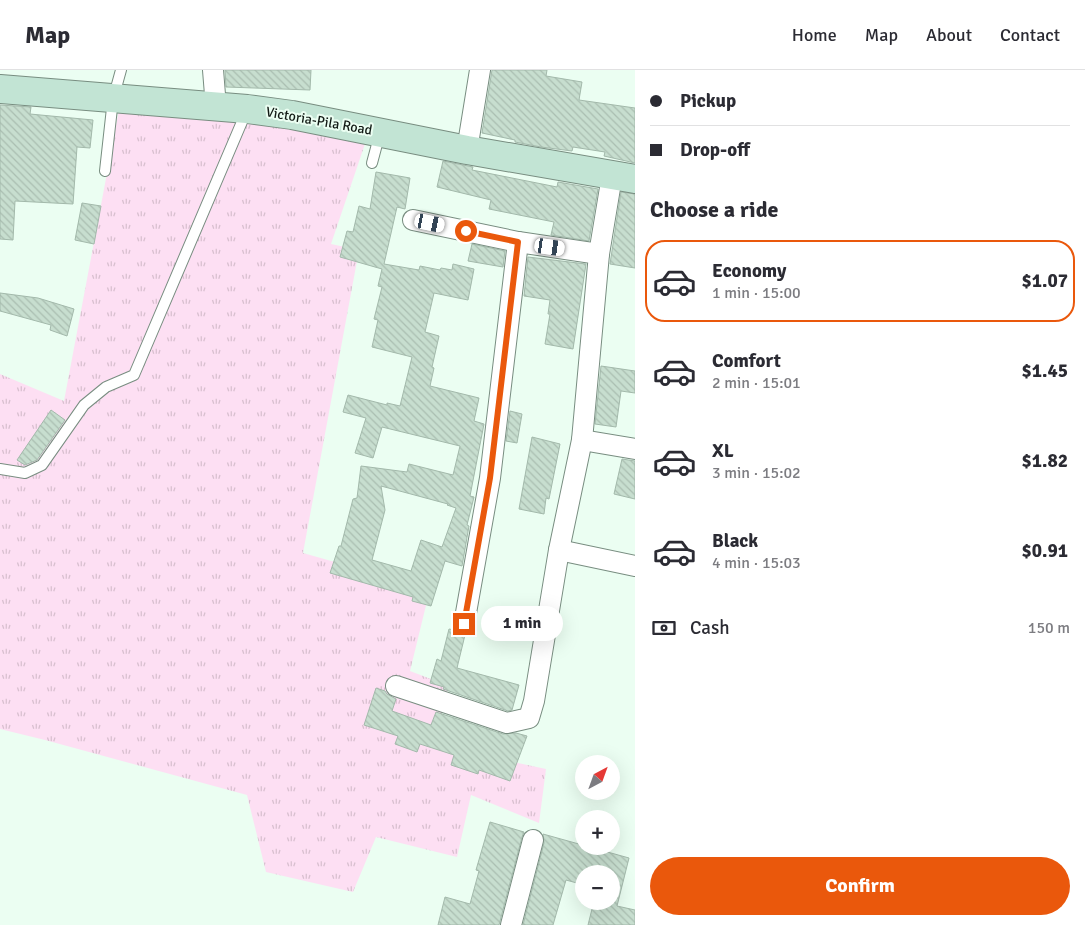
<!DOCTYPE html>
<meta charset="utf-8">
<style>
:root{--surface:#fff;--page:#f2f2f3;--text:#2b2b33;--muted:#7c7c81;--line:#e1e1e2;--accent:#ea580c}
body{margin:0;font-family:Signika,sans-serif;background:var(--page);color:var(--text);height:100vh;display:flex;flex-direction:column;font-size:19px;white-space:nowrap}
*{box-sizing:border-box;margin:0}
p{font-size:16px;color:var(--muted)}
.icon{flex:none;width:28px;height:28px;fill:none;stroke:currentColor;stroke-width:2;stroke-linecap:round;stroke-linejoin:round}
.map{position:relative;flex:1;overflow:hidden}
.details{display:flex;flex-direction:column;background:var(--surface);width:450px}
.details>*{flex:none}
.hud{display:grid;align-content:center;height:110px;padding:0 15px;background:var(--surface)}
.needle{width:32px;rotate:41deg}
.buttons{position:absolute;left:575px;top:685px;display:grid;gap:10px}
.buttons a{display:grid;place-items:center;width:45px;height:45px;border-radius:50%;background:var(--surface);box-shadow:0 5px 20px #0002;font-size:25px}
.end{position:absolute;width:22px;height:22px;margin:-11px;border:6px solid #ea580c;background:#fff;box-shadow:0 0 0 2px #fff}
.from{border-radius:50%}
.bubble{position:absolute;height:35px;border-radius:18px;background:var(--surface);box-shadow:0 5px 20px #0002;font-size:16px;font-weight:700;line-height:35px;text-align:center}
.car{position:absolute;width:15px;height:30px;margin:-15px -8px;border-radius:6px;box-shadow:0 0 4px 1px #0007;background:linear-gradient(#fff 24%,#345 0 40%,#fff 0 76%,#345 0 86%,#fff 0)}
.hud b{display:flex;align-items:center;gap:18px;height:48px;font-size:19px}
.hud b+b{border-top:1px solid var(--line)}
.hud i{width:12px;height:12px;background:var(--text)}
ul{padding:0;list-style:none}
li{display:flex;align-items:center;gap:15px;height:82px;margin:0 10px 8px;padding:0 5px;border:2px solid transparent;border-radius:20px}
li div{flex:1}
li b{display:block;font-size:19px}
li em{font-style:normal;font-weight:700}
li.on{border-color:var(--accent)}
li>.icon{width:45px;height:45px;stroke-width:1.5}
h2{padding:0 15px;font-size:22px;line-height:60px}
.pay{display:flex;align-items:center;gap:12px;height:55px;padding:0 15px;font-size:19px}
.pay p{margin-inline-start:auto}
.action{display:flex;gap:10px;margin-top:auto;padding:10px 15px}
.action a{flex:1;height:58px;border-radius:30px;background:var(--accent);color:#fff;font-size:20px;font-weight:700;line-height:58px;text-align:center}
header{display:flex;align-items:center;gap:30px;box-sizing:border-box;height:70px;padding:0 25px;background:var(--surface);border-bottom:1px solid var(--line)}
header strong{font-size:24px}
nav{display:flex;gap:28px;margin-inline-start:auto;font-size:18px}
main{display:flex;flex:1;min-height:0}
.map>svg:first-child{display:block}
.grass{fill:url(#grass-tufts)}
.building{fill:url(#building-back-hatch);stroke:#a3b9ab;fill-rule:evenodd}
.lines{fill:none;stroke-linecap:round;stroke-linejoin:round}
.service-casing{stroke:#788d80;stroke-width:12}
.minor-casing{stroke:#788d80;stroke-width:22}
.secondary-casing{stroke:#788d80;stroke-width:30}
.service{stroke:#fff;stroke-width:10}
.minor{stroke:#fff;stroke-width:20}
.secondary{stroke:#c2e4d4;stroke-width:28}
.route{stroke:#ea580c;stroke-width:6}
.labels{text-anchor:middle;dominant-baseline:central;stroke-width:4;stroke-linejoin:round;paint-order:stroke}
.street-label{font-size:14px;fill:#111914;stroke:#ebfef2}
</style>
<header>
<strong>Map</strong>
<nav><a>Home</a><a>Map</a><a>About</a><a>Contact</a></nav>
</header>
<main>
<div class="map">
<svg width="635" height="855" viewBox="0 0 635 855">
<defs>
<pattern id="grass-tufts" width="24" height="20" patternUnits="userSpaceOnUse" patternTransform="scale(1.25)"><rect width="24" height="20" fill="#fddff3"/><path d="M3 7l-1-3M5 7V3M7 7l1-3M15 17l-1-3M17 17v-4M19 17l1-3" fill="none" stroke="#d8bfcf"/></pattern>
<pattern id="building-back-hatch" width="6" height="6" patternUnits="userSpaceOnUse" patternTransform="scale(1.25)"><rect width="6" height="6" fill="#c7decf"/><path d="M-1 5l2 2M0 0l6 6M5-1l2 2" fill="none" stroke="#aabeb1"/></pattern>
</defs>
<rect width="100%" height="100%" fill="#ebfef2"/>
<polygon class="grass" points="121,29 369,62 331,174 359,180 303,483 430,519 410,601 449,616 434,675 546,699 539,753 471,725 457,787 376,767 353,822 266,802 247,725 45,670 0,659 0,304 64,331"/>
<g class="building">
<polygon points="225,0 311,0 310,20 226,17"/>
<polygon points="492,0 547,0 546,6 582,12 579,30 635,38 635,93 604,86 605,82 573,77 572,81 541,77 515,72 515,70 482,63"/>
<polygon points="0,35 31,37 30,44 93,50 90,78 77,77 73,134 15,131 13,170 0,169"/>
<polygon points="443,91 473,97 472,100 557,117 558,112 598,119 589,171 551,165 554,152 489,139 491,130 437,117"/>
<path d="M376 102 410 108 405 139 397 137 384 194 419 200 420 196 440 200 441 198 452 200 453 194 474 199 468 230 434 223 425 262 439 266 432 297 434 298 430 316 479 328 474 351 484 354 470 426 474 427 467 455 469 456 462 496 445 491 431 536 412 531 413 527 330 503 339 476H341L353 429 357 428 361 396 407 402 409 394 453 405 460 376 382 357 373 388 355 383 366 348 343 342 348 325 387 335V333L400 336 412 287 372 277 378 250 374 249 382 217 378 216 382 199 340 187 347 161 353 162 359 136 370 139ZM381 416 448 434 447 435 456 438 442 477 421 470 411 501 372 490 385 440Z"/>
<polygon points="621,122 635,124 635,198 610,194"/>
<polygon points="82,133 101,136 94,174 75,170"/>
<polygon points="472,174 505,181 503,197 468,191"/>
<polygon points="528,187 586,194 573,279 545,274 550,244 548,244 550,230 524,226"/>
<polygon points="0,223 38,228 74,239 67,266 50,260 51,255 0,241"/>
<polygon points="601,296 635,301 635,323 621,321 616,357 595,354"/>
<polygon points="51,340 65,350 37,390 25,395 17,390"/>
<polygon points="510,341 522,344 517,373 506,371"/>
<polygon points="532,367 560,374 549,429 546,428 544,444 519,439"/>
<polygon points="622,389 635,391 635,429 614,424"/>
<polygon points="449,559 454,560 461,566 465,565 457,598 519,615 512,640 508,641 443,619 444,617 430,613 437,589 441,591"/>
<polygon points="376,618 385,621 387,624 396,629 392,641 431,655 436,642 503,664 516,663 527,666 510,711 479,700 478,704 451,695 454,685 420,674 417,682 395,674 398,666 364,655"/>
<polygon points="490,752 524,762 522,767 499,855 438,855 445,827 470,834 479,801 476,800"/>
<polygon points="543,764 629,788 617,836 635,840 635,855 588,855 594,831 611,831 611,804 584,804 584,815 566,810 553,855 523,855 544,773"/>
</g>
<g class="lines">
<g class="service-casing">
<g id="service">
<polyline points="372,93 380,63"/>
<polyline points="105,101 113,29 121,0"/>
<polyline points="0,399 25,403 42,395 84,335 106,317 134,305 247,40"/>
</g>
</g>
<g class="minor-casing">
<g id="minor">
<polyline points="213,0 216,37"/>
<polyline points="467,80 480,0"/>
<polyline points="413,150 518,172 599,184"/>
<polyline points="582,370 635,379"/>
<polyline points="559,480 635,496"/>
<polyline points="464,554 490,408 518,172"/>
<polyline points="396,616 507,653 529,648 534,631 559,480 582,370 599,184 612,106"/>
<polyline points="511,855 533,770"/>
</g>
</g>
<g class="secondary-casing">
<polyline id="secondary" points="0,19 247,39 292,45 467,80 635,109"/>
</g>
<use href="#service" class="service"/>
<use href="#minor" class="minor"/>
<use href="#secondary" class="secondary"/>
</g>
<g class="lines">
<polyline class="route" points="464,554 490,408 518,172 466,161"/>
</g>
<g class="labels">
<g class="street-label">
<text transform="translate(319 51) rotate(10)">Victoria-Pila Road</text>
</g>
</g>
</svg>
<div class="buttons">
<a><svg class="needle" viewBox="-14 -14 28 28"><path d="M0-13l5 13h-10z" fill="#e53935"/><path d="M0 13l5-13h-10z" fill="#7c7c81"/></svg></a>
<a>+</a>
<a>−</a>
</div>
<i class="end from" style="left:466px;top:161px"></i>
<i class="end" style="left:464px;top:554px"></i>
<div class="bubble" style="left:481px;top:536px;width:82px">1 min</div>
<i class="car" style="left:430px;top:153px;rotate:102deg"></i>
<i class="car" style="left:550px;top:177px;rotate:98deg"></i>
</div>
<section class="details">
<div class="hud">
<b><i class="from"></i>Pickup</b>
<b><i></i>Drop-off</b>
</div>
<h2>Choose a ride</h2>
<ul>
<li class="on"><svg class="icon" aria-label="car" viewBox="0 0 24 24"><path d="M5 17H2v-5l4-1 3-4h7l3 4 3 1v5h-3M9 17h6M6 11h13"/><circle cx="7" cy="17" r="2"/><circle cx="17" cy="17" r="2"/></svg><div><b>Economy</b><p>1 min · 15:00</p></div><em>$1.07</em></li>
<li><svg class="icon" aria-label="car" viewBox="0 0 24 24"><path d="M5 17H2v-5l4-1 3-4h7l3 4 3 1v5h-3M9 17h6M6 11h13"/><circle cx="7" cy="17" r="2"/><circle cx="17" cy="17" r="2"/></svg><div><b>Comfort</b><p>2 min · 15:01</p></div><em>$1.45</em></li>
<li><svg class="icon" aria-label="car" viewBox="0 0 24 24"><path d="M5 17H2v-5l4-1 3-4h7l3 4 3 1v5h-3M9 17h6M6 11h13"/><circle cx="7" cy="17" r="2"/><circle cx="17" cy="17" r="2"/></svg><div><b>XL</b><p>3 min · 15:02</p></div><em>$1.82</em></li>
<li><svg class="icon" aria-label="car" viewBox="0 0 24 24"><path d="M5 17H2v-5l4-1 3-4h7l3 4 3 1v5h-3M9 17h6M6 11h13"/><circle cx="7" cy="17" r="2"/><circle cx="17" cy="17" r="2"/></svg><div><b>Black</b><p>4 min · 15:03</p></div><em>$0.91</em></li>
</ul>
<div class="pay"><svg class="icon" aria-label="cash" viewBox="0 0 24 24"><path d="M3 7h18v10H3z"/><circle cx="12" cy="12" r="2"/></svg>Cash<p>150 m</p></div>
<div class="action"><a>Confirm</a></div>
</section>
</main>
